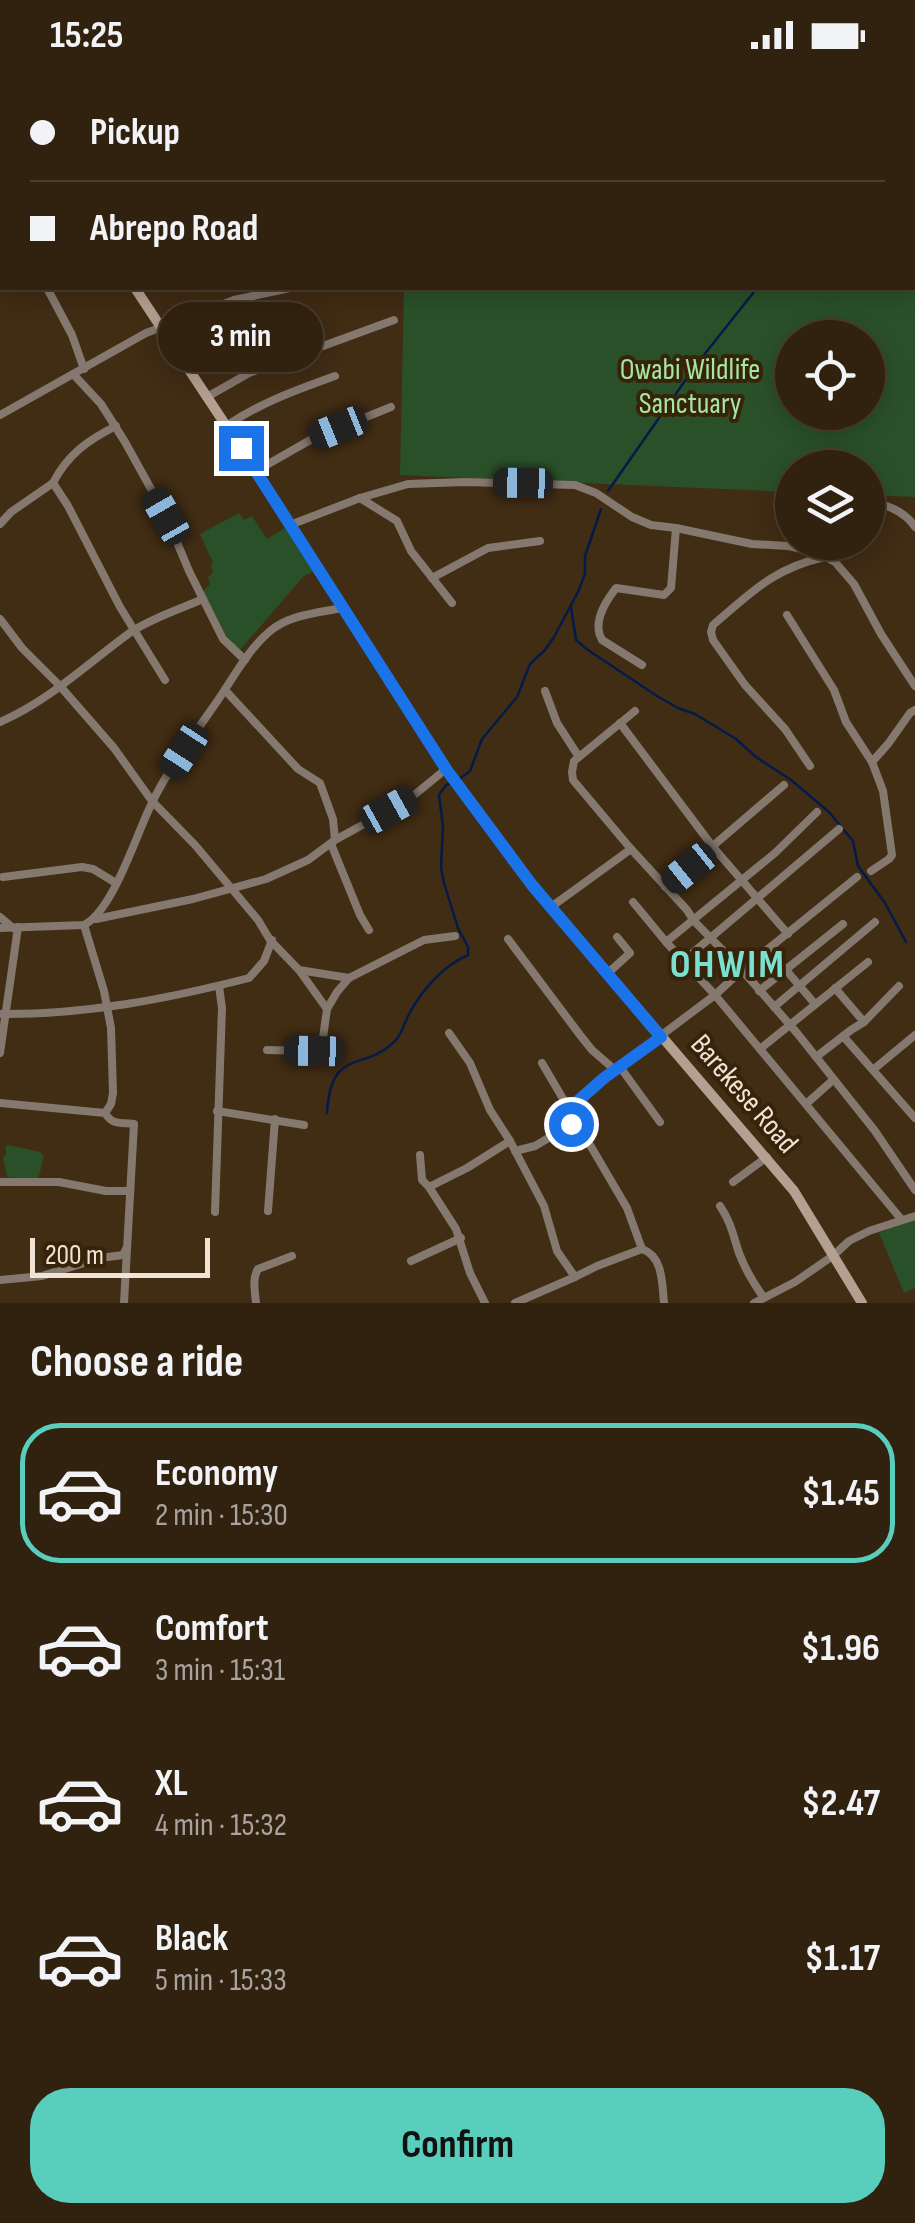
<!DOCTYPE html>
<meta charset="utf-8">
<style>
:root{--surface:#31210f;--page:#3d2e1d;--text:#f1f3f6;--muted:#a8a39e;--line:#4c3e2f;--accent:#5acebd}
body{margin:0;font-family:"Sofia Sans Condensed",sans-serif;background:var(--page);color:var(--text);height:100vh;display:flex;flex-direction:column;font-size:38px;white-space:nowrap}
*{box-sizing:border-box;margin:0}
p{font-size:32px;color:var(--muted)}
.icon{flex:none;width:55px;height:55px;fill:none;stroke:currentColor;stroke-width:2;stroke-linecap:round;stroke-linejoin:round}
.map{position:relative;height:1233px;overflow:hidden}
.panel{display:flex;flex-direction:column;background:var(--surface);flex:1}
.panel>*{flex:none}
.guide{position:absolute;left:0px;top:0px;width:915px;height:220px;box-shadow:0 5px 25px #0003,0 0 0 2px var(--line);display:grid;align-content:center;height:220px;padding:0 30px;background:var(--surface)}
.fabs{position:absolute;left:775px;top:250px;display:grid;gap:20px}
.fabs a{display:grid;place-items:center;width:110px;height:110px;border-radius:50%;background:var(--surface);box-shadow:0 5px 25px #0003,0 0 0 2px var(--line);font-size:50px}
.scale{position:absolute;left:30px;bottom:25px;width:180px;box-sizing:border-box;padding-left:10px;border:5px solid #f0e2d4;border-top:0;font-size:28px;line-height:35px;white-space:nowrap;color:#f0e2d4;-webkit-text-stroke:8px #37220a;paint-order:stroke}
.end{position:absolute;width:45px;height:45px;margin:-22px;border:12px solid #1a73e8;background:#fff;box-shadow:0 0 0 5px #fff}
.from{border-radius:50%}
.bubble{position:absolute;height:70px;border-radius:35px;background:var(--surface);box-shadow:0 5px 25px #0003,0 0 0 2px var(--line);font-size:32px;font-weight:700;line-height:70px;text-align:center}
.car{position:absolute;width:30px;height:60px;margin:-30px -15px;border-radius:12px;box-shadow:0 0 8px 2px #0007;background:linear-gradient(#222 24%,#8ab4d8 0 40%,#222 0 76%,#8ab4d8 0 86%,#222 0)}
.guide b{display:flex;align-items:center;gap:35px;height:95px;font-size:38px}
.guide b+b{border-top:2px solid var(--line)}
.guide i{width:25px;height:25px;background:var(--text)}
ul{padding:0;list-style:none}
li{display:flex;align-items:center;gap:30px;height:140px;margin:0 20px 15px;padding:0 10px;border:5px solid transparent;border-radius:40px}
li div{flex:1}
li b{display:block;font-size:38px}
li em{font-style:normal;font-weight:700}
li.selected{border-color:var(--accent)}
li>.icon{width:90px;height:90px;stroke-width:1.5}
h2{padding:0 30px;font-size:45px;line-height:120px}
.cta{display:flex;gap:20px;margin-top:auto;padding:20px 30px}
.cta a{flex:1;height:115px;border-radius:40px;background:var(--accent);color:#111;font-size:40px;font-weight:700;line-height:115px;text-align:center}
.status{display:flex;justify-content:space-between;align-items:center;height:70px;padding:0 50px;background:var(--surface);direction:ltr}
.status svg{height:28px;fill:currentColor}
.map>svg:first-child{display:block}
.green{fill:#2a5029;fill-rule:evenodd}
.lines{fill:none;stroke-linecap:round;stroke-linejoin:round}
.stream{stroke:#051b47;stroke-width:2.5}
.street{stroke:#85786e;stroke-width:8}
.secondary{stroke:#b4a090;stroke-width:10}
.route{stroke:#1a73e8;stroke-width:12}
.labels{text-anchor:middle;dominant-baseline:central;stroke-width:8;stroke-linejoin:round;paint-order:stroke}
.park-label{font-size:30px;fill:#a4e7a1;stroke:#37220a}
.street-label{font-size:30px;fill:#f0e2d4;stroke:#37220a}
.district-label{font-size:40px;font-weight:bold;letter-spacing:2.5px;fill:#7ae1d0;stroke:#37220a}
</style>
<div class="status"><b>15:25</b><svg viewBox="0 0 49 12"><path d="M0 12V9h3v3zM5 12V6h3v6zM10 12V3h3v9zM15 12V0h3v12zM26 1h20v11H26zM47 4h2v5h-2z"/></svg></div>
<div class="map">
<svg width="915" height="1233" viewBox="0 0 915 1233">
<rect width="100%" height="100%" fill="#412c14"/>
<g class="green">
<path d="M0 0H915V427L868 425V398H792V422L400 405 404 218H912V2H2V58L0 57ZM792 268H868V342H792Z"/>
<polygon points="239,443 244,450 252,446 267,469 285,458 313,501 303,507 239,581 226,565 203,521 210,514 208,507 213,503 211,496 213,493 200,464"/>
<polygon points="9,1075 40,1082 44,1086 38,1110 7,1107 3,1087 6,1084 6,1076"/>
<polygon points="915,1149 915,1218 904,1223 879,1163"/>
</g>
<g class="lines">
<g class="stream">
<polyline points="912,108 915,106"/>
<polyline points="608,421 696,295 757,218"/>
<polyline points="571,537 576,570 588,580 657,626 678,638 695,644 736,669 756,687 791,710 829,742 853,771 858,796 885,833 906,872"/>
<polyline points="458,710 470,701 482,669 517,627 530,594 545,580 554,567 578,522 585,504 585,486 601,439"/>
<path d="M327 1043C331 976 363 1003 395 971 402 964 404 953 409 944 423 919 441 897 468 885V877L458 858 444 813 441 798 443 756 439 725 446 715 451 713"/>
</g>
<g class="street">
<polyline points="47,218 72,265 84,299"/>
<polyline points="74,305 101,334 125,372 166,446 189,501 223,569 245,590"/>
<polyline points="207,327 249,303 394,250"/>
<polyline points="0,345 146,263 234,230 290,218"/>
<path d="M116 356C88 370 67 385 53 413L68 436 120 537 165 610"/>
<path d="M226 356C260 333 296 320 335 306"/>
<polyline points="256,401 312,369 391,337"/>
<polyline points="360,428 397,451 411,481 452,533"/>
<path d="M868 430C886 435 905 441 915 457"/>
<polyline points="0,454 11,442 53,413"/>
<polyline points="290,455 360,428 408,414 465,412 575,415 596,423 632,447 651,455 676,458 752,474 788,476 816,482 835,492 854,514 881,564 915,616"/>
<polyline points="432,508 488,478 540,471"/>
<polyline points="787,545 834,620 846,652 872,692 888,674 910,643 915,640"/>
<polyline points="0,549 22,578 60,616 114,678 152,731 195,775 258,850 270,870 299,900 349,908 424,870 455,866"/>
<path d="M642 595 602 570C592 553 605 532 616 518L664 525 671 518 676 458"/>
<polyline points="225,620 298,699 320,713 333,749 335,770"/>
<polyline points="545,621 557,653 579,687"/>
<polyline points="635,641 574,691 572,702 573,710 631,779 687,840 694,851 742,900 797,963 875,1061 915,1120"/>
<path d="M0 652C49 631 88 593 131 562 152 548 180 539 203 529"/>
<polyline points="620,653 713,777 788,864"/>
<path d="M810 696 785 659 745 615 713 570 711 562 713 555C752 522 774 498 825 487"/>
<polyline points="331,774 360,845 369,860"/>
<polyline points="871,801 889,789 892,785 883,721 872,692"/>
<polyline points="3,807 82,797 93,799 116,813"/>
<polyline points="665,817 784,715"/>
<polyline points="633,832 666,872 715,925 901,1149"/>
<polyline points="551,837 631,779"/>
<polyline points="0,847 13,858"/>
<polyline points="96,849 193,829 266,809 308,790 335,770 408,730 446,699"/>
<polyline points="84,855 104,921 111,958 113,1023 111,1034 105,1043"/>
<path d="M0 858 84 855C113 841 136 765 151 735 167 700 196 662 218 630 233 608 248 580 269 562 288 545 317 543 342 538"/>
<polyline points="508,869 580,965 592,980 615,1000 715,925 742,900 857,807"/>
<polyline points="666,872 775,783 817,742"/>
<polyline points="769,880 815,934"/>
<polyline points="683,891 839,759"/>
<polyline points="608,903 630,883 617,867"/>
<polyline points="835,918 864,952"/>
<polyline points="759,921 843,854"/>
<polyline points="774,937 875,852"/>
<polyline points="327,939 337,922 349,908"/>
<path d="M0 944C84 945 167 929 249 908L264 891 272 870"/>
<path d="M449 963 470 993 490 1040 510 1071 544 1136 557 1181 575 1207 597 1196 642 1179C663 1186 662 1213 664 1233"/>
<polyline points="843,966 915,1048"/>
<polyline points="760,979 868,892"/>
<polyline points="267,980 314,981 320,980 322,975 327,939 299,900"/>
<polyline points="0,983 18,857"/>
<polyline points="816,987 851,960 864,952 899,916"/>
<polyline points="542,993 627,1138 642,1179"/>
<polyline points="620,997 660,1052"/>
<polyline points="874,999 915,965"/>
<path d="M0 1033 105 1043C113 1056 121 1052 134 1054L124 1233"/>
<polyline points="806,1034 833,1010"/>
<polyline points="570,1038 615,1000"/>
<polyline points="217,1041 304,1055"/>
<polyline points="515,1081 535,1076 577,1051"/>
<polyline points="420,1085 422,1110 429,1117 456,1159 470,1203 485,1233"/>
<polyline points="0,1112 59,1112 106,1121 130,1121"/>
<polyline points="733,1112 767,1087"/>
<polyline points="429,1117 467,1098 510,1071"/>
<path d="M720 1136C731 1152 733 1165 739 1183 745 1199 754 1214 764 1228"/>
<polyline points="268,1141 275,1049"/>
<polyline points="215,1142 222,938 219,916"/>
<polyline points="411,1191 461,1168"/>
<polyline points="0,1210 42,1206 100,1188 123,1185 126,1179"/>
<path d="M256 1233C255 1222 252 1208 258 1199L292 1186"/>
<polyline points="515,1233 575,1207"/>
<polyline points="754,1233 795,1212 834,1185 849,1171 869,1161 915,1146"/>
</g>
<g class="secondary">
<polyline points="0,63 2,65"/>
<polyline points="135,218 256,401 446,699 532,815 794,1121 862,1233"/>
</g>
</g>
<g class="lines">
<polyline class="route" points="241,378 446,699 532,815 661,967 604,1008 570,1038 577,1051 571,1054"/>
</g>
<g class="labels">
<g class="park-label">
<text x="690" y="300">Owabi Wildlife<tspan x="690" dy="34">Sanctuary</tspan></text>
</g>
<g class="street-label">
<text transform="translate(744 1024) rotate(49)">Barekese Road</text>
</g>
<g class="district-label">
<text x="728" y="895">OHWIM</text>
</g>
</g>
</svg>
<div class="fabs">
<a><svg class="icon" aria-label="locate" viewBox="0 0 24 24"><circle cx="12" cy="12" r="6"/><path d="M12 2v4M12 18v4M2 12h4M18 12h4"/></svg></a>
<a><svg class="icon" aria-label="layers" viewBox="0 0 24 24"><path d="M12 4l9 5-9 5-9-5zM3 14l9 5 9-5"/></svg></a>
</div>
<div class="scale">200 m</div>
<i class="end from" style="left:571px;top:1054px"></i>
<i class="end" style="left:241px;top:378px"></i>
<div class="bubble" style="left:158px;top:232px;width:165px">3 min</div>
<i class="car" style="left:338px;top:358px;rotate:248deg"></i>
<i class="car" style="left:523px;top:413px;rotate:271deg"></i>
<i class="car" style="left:166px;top:446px;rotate:330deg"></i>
<i class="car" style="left:184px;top:681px;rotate:213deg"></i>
<i class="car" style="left:389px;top:740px;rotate:61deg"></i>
<i class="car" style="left:689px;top:798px;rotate:231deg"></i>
<i class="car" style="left:314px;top:981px;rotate:271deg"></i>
<div class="guide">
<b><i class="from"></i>Pickup</b>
<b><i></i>Abrepo Road</b>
</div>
</div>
<section class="panel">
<h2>Choose a ride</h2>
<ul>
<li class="selected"><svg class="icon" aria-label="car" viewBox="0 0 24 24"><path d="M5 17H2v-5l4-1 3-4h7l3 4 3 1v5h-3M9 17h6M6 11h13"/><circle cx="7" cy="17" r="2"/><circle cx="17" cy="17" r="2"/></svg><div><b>Economy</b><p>2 min · 15:30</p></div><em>$1.45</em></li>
<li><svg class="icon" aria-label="car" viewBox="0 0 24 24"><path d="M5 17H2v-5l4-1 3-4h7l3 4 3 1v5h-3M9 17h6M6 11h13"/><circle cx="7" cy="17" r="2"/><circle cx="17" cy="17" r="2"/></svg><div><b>Comfort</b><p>3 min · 15:31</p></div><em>$1.96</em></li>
<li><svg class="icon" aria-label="car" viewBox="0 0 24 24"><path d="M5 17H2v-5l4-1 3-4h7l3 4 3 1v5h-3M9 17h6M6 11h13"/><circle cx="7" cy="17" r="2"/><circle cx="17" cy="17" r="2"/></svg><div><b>XL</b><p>4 min · 15:32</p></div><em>$2.47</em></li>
<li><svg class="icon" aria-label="car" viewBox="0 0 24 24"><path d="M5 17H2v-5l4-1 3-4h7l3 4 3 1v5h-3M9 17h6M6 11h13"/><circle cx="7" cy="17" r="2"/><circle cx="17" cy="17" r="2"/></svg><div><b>Black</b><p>5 min · 15:33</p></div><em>$1.17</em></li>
</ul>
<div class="cta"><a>Confirm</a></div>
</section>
